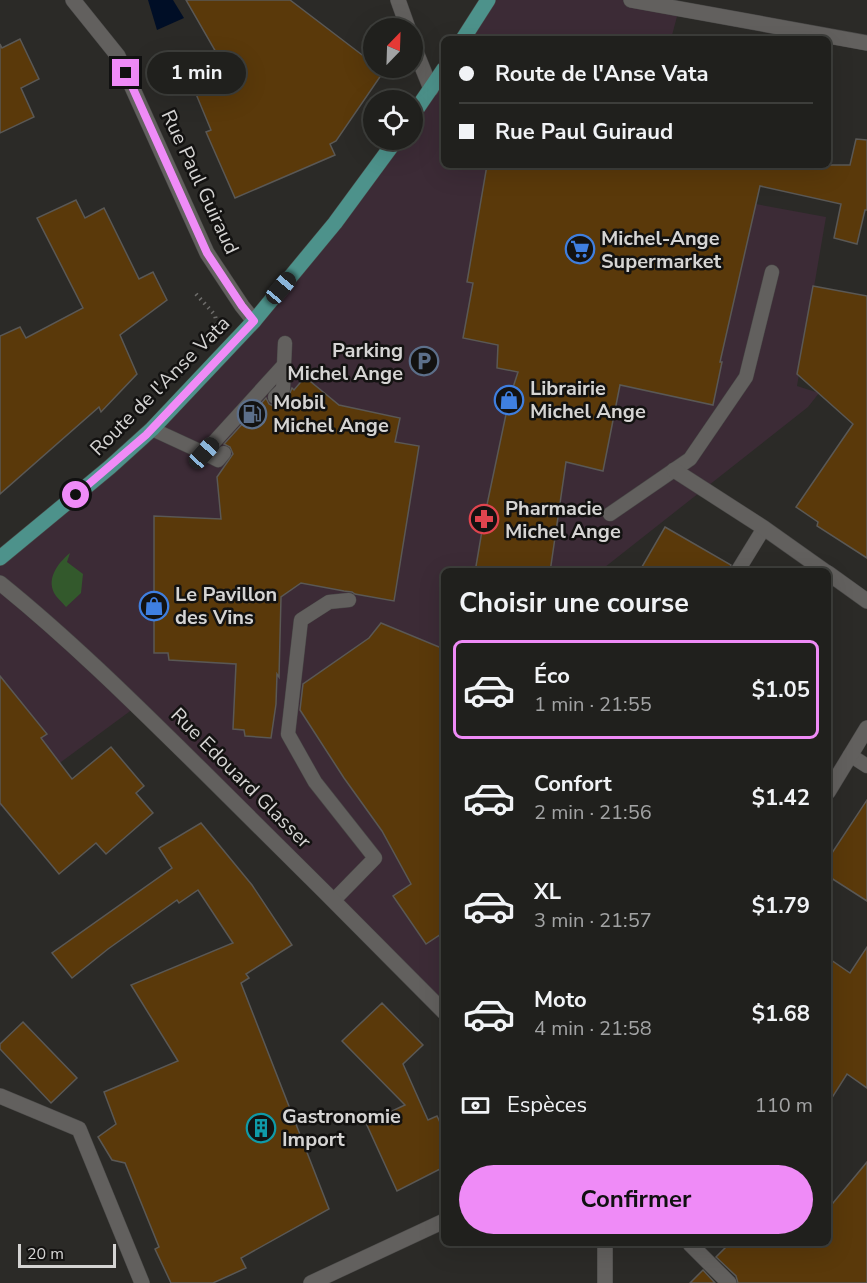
<!DOCTYPE html>
<html lang="fr">
<meta charset="utf-8">
<style>
:root{--surface:#20201d;--page:#282826;--text:#f1f3f6;--muted:#a2a3a4;--line:#3d3e3b;--accent:#ef8bf7}
body{margin:0;font-family:"Nunito Sans",sans-serif;background:var(--page);color:var(--text);height:100vh;display:flex;flex-direction:column;font-size:22px;white-space:nowrap}
*{box-sizing:border-box;margin:0}
p{font-size:20px;color:var(--muted)}
.icon{flex:none;width:33px;height:33px;fill:none;stroke:currentColor;stroke-width:2;stroke-linecap:round;stroke-linejoin:round}
.map{position:relative;flex:1;overflow:hidden}
.sheet{position:absolute;left:441px;top:568px;width:390px;height:678px;display:flex;flex-direction:column;background:var(--surface);border-radius:9px;box-shadow:0 6px 24px #0002,0 0 0 2px var(--line)}
.sheet>*{flex:none}
.guide{position:absolute;left:441px;top:36px;width:390px;height:132px;border-radius:9px;box-shadow:0 6px 24px #0002,0 0 0 2px var(--line);display:grid;align-content:center;height:132px;padding:0 18px;background:var(--surface)}
.needle{width:39px;rotate:23deg}
.fabs{position:absolute;left:363px;top:18px;display:grid;gap:12px}
.fabs a{display:grid;place-items:center;width:60px;height:60px;border-radius:50%;background:var(--surface);box-shadow:0 6px 24px #0002,0 0 0 2px var(--line);font-size:30px}
.scale{position:absolute;left:18px;bottom:15px;width:98px;box-sizing:border-box;padding-left:6px;border:3px solid #d5d4d3;border-top:0;font-size:16px;line-height:21px;white-space:nowrap;color:#d5d4d3;-webkit-text-stroke:4px #131211;paint-order:stroke}
.end{position:absolute;width:27px;height:27px;margin:-14px;border:8px solid #ef8bf7;background:#111;box-shadow:0 0 0 3px #111}
.from{border-radius:50%}
.bubble{position:absolute;height:42px;border-radius:21px;background:var(--surface);box-shadow:0 6px 24px #0002,0 0 0 2px var(--line);font-size:20px;font-weight:700;line-height:42px;text-align:center}
.car{position:absolute;width:18px;height:36px;margin:-18px -9px;border-radius:8px;box-shadow:0 0 4px 2px #0007;background:linear-gradient(#222 24%,#8ab4d8 0 40%,#222 0 76%,#8ab4d8 0 86%,#222 0)}
.guide b{display:flex;align-items:center;gap:21px;height:57px;font-size:22px}
.guide b+b{border-top:2px solid var(--line)}
.guide i{width:15px;height:15px;background:var(--text)}
ul{padding:0;list-style:none}
li{display:flex;align-items:center;gap:18px;height:99px;margin:0 12px 9px;padding:0 6px;border:3px solid transparent;border-radius:9px}
li div{flex:1}
li b{display:block;font-size:22px}
li em{font-style:normal;font-weight:700}
li.selected{border-color:var(--accent)}
li>.icon{width:54px;height:54px;stroke-width:1.5}
h2{padding:0 18px;font-size:27px;line-height:72px}
.pay{display:flex;align-items:center;gap:15px;height:66px;padding:0 18px;font-size:22px}
.pay p{margin-inline-start:auto}
.cta{display:flex;gap:12px;margin-top:auto;padding:12px 18px}
.cta a{flex:1;height:69px;border-radius:36px;background:var(--accent);color:#111;font-size:24px;font-weight:700;line-height:69px;text-align:center}
.map>svg:first-child{display:block}
.commercial{fill:#3c2b36}
.green{fill:#33592c}
.water{fill:#000e26}
.building{fill:#5a390a;stroke:#5a5855;stroke-width:1.5}
.lines{fill:none;stroke-linecap:round;stroke-linejoin:round}
.lane-casing{stroke:#494847;stroke-width:15}
.street-casing{stroke:#494847;stroke-width:16}
.secondary-casing{stroke:#494847;stroke-width:16}
.primary-casing{stroke:#494847;stroke-width:16}
.path{stroke:#6e6d6b;stroke-width:4;stroke-dasharray:1.5 4.5;stroke-linecap:butt}
.lane{stroke:#62605e;stroke-width:14}
.street{stroke:#62605e;stroke-width:15}
.secondary{stroke:#62605e;stroke-width:15}
.primary{stroke:#4d928b;stroke-width:15}
.route{stroke:#ef8bf7;stroke-width:8}
.labels{text-anchor:middle;dominant-baseline:central;stroke-width:5;stroke-linejoin:round;paint-order:stroke}
.street-label{font-size:20px;fill:#d5d4d3;stroke:#131211}
.poi-label{font-size:20px;font-weight:bold;fill:#d5d4d3;stroke:#131211;text-anchor:start}
</style>
<div class="map">
<svg width="867" height="1283" viewBox="0 0 867 1283">
<rect width="100%" height="100%" fill="#2b2a27"/>
<g class="commercial">
<polygon points="488,0 631,0 679,9 671,39 463,39"/>
<polygon points="444,69 444,165 640,165 636,182 826,217 797,386 819,393 808,407 600,571 444,572 444,1009 137,706 0,807 0,558 146,435 254,321 396,140 412,140 413,116"/>
</g>
<path class="green" d="M70 553 67 562 83 574 81 593 66 607C63 603 59 600 56 596 45 580 57 564 70 553Z"/>
<polygon class="water" points="148,0 173,0 184,18 157,30"/>
<g class="building">
<polygon points="186,0 290,0 374,64 374,68 379,68 384,71 336,141 330,144 335,155 235,198 206,132 211,130 191,82 225,68"/>
<polygon points="20,39 39,79 21,88 34,117 0,133 0,44 2,48"/>
<polygon points="856,139 867,140 867,210 865,210 857,244 834,238 841,204 760,186 720,362 722,362 713,405 620,385 603,471 566,462 550,572 475,572 484,519 509,400 518,372 497,368 498,345 463,338 473,283 467,282 487,165 850,165"/>
<polygon points="76,200 85,218 104,208 139,279 153,272 167,300 120,335 137,374 101,412 99,407 0,494 0,336 20,327 26,338 83,308 37,218"/>
<polygon points="813,286 867,296 867,558 817,526 818,522 796,507 853,424 797,374"/>
<polygon points="305,377 339,405 400,418 395,442 419,446 394,601 355,594 352,592 344,591 301,583 281,597 279,677 277,674 276,704 271,738 245,736 244,730 233,729 236,664 169,660 168,653 154,653 154,516 221,519 217,477 233,454 230,447 224,444 266,398 269,404 273,406 278,405 289,395 292,388 294,390"/>
<polygon points="665,527 731,565 728,572 639,572"/>
<polygon points="381,623 444,649 444,932 426,944 393,896 411,884 382,831 344,778 300,710 303,684 369,638"/>
<polygon points="0,676 47,734 41,738 72,779 111,747 144,786 136,793 153,813 106,854 96,843 59,874 0,803"/>
<polygon points="867,800 867,901 828,876 828,859"/>
<polygon points="201,823 252,885 292,945 246,974 249,978 241,983 329,1209 241,1258 246,1268 213,1283 171,1283 155,1249 159,1247 125,1163 112,1160 98,1137 116,1124 104,1092 178,1061 131,985 233,943 198,890 179,903 177,900 108,949 72,978 52,953 172,868 159,848"/>
<polygon points="867,947 867,1088 847,1074 828,1104 828,958 850,973"/>
<polygon points="382,1003 423,1045 403,1064 428,1120 437,1116 444,1131 444,1167 397,1191 366,1123 405,1105 342,1041"/>
<polygon points="23,1022 77,1078 51,1103 0,1049 0,1044"/>
<polygon points="867,1162 867,1283 738,1283 736,1276 716,1257 729,1244 828,1244 828,1209"/>
<polygon points="703,1270 715,1283 690,1283"/>
</g>
<g class="lines">
<g class="lane-casing">
<g id="lane">
<polyline points="275,397 283,389 284,365"/>
<polyline points="152,429 204,453 284,365 285,343"/>
<polyline points="204,453 218,460 224,453"/>
<polyline points="610,514 690,459 746,377 772,272"/>
<polyline points="737,572 764,528"/>
<polyline points="850,755 867,766"/>
<polyline points="334,900 375,858 315,782 288,734 301,620 329,602 349,600"/>
</g>
</g>
<g class="street-casing">
<g id="street">
<polyline points="73,0 118,56 207,253 242,306 254,321"/>
<polyline points="398,0 408,28"/>
<polyline points="412,42 431,89"/>
<polyline points="674,470 764,528 826,572"/>
<polyline points="828,573 867,601"/>
<polyline points="828,792 867,728"/>
<polyline points="0,1096 79,1129 142,1283"/>
<polyline points="690,1244 729,1283"/>
<polyline points="311,1283 444,1221"/>
</g>
</g>
<g class="secondary-casing">
<g id="secondary">
<polyline points="631,0 867,43"/>
<path d="M0 583C73 642 140 709 206 774 286 853 365 932 444 1012"/>
<polyline points="605,1283 605,1244"/>
</g>
</g>
<g class="primary-casing">
<g id="primary">
<polyline points="463,39 488,0"/>
<polyline points="412,116 444,69"/>
<polyline points="0,558 110,467 152,429 254,321 335,223 396,140"/>
</g>
</g>
<polyline class="path" points="196,294 215,315 217,326"/>
<use href="#lane" class="lane"/>
<use href="#street" class="street"/>
<use href="#secondary" class="secondary"/>
<use href="#primary" class="primary"/>
</g>
<g class="lines">
<polyline class="route" points="76,495 146,435 254,321 242,306 207,253 126,73"/>
</g>
<defs>
<g id="supermarket-ring" transform="scale(1.5)"><circle r="9.5" fill="#131211" stroke="#3f7fe0" stroke-width="1.5"/><path d="M-6-5.5h2.5l.6 2H6L4.5 2H-2.5L-4.4-4H-6ZM-1.5 3.2a1.3 1.3 0 1 0 .1 0ZM3 3.2a1.3 1.3 0 1 0 .1 0Z" fill="#3f7fe0"/></g>
<g id="parking-ring" transform="scale(1.5)"><circle r="9.5" fill="#131211" stroke="#5c6f8a" stroke-width="1.5"/><path d="M-3.5-5.5H1a3.5 3.5 0 0 1 0 7H-1V5.5H-3.5ZM-1-3.4V-.6H.8a1.4 1.4 0 0 0 0-2.8Z" fill="#5c6f8a"/></g>
<g id="shop-ring" transform="scale(1.5)"><circle r="9.5" fill="#131211" stroke="#3f7fe0" stroke-width="1.5"/><path d="M-5-2.5h2.3a2.7 3.5 0 0 1 5.4 0H5L5.5 6h-11ZM-1.5-2.5h3a1.5 2.3 0 0 0-3 0Z" fill="#3f7fe0"/></g>
<g id="fuel-ring" transform="scale(1.5)"><circle r="9.5" fill="#131211" stroke="#5c6f8a" stroke-width="1.5"/><path d="M-5.5-6h7V0h2V4h1.3V-2.5L3-4.5l.8-.8L6-3V5H2.5V1h-1V6h-7ZM-4.2-4.7v3.2H.2V-4.7Z" fill="#5c6f8a"/></g>
<g id="pharmacy-ring" transform="scale(1.5)"><circle r="9.5" fill="#131211" stroke="#e0444e" stroke-width="1.5"/><path d="M-2-6h4v4h4v4h-4v4h-4v-4h-4v-4h4Z" fill="#e0444e"/></g>
<g id="building-ring" transform="scale(1.5)"><circle r="9.5" fill="#131211" stroke="#0f9aa8" stroke-width="1.5"/><path d="M-4-6H4V6H1V3H-1V6H-4ZM-2.5-4.3h1.7v1.8h-1.7ZM.8-4.3h1.7v1.8H.8ZM-2.5-1h1.7V.8h-1.7ZM.8-1h1.7V.8H.8Z" fill="#0f9aa8"/></g>
</defs>
<g fill-rule="evenodd">
<use href="#supermarket-ring" x="580" y="249"/>
<use href="#parking-ring" x="424" y="361"/>
<use href="#shop-ring" x="509" y="400"/>
<use href="#fuel-ring" x="252" y="414"/>
<use href="#pharmacy-ring" x="484" y="519"/>
<use href="#shop-ring" x="154" y="606"/>
<use href="#building-ring" x="261" y="1128"/>
</g>
<g class="labels">
<g class="street-label">
<text transform="translate(200 182) rotate(65)">Rue Paul Guiraud</text>
<text transform="translate(160 386) rotate(-45)">Route de l'Anse Vata</text>
<text transform="translate(241 778) rotate(45)">Rue Edouard Glasser</text>
</g>
<g class="poi-label">
<text x="601" y="238">Michel-Ange<tspan x="601" dy="23">Supermarket</tspan></text>
<text x="403" y="350" text-anchor="end">Parking<tspan x="403" dy="23">Michel Ange</tspan></text>
<text x="530" y="388">Librairie<tspan x="530" dy="23">Michel Ange</tspan></text>
<text x="273" y="402">Mobil<tspan x="273" dy="23">Michel Ange</tspan></text>
<text x="505" y="508">Pharmacie<tspan x="505" dy="23">Michel Ange</tspan></text>
<text x="175" y="594">Le Pavillon<tspan x="175" dy="23">des Vins</tspan></text>
<text x="282" y="1116">Gastronomie<tspan x="282" dy="23">Import</tspan></text>
</g>
</g>
</svg>
<div class="fabs">
<a><svg class="needle" viewBox="-14 -14 28 28"><path d="M0-13l5 13h-10z" fill="#e53935"/><path d="M0 13l5-13h-10z" fill="#a2a3a4"/></svg></a>
<a><svg class="icon" aria-label="locate" viewBox="0 0 24 24"><circle cx="12" cy="12" r="6"/><path d="M12 2v4M12 18v4M2 12h4M18 12h4"/></svg></a>
</div>
<div class="scale">20 m</div>
<i class="end from" style="left:76px;top:495px"></i>
<i class="end" style="left:126px;top:73px"></i>
<div class="bubble" style="left:147px;top:52px;width:99px">1 min</div>
<i class="car" style="left:281px;top:288px;rotate:40deg"></i>
<i class="car" style="left:204px;top:453px;rotate:42deg"></i>
<div class="guide">
<b><i class="from"></i>Route de l'Anse Vata</b>
<b><i></i>Rue Paul Guiraud</b>
</div>
<section class="sheet">
<h2>Choisir une course</h2>
<ul>
<li class="selected"><svg class="icon" aria-label="car" viewBox="0 0 24 24"><path d="M5 17H2v-5l4-1 3-4h7l3 4 3 1v5h-3M9 17h6M6 11h13"/><circle cx="7" cy="17" r="2"/><circle cx="17" cy="17" r="2"/></svg><div><b>Éco</b><p>1 min · 21:55</p></div><em>$1.05</em></li>
<li><svg class="icon" aria-label="car" viewBox="0 0 24 24"><path d="M5 17H2v-5l4-1 3-4h7l3 4 3 1v5h-3M9 17h6M6 11h13"/><circle cx="7" cy="17" r="2"/><circle cx="17" cy="17" r="2"/></svg><div><b>Confort</b><p>2 min · 21:56</p></div><em>$1.42</em></li>
<li><svg class="icon" aria-label="car" viewBox="0 0 24 24"><path d="M5 17H2v-5l4-1 3-4h7l3 4 3 1v5h-3M9 17h6M6 11h13"/><circle cx="7" cy="17" r="2"/><circle cx="17" cy="17" r="2"/></svg><div><b>XL</b><p>3 min · 21:57</p></div><em>$1.79</em></li>
<li><svg class="icon" aria-label="car" viewBox="0 0 24 24"><path d="M5 17H2v-5l4-1 3-4h7l3 4 3 1v5h-3M9 17h6M6 11h13"/><circle cx="7" cy="17" r="2"/><circle cx="17" cy="17" r="2"/></svg><div><b>Moto</b><p>4 min · 21:58</p></div><em>$1.68</em></li>
</ul>
<div class="pay"><svg class="icon" aria-label="cash" viewBox="0 0 24 24"><path d="M3 7h18v10H3z"/><circle cx="12" cy="12" r="2"/></svg>Espèces<p>110 m</p></div>
<div class="cta"><a>Confirmer</a></div>
</section>
</div>
